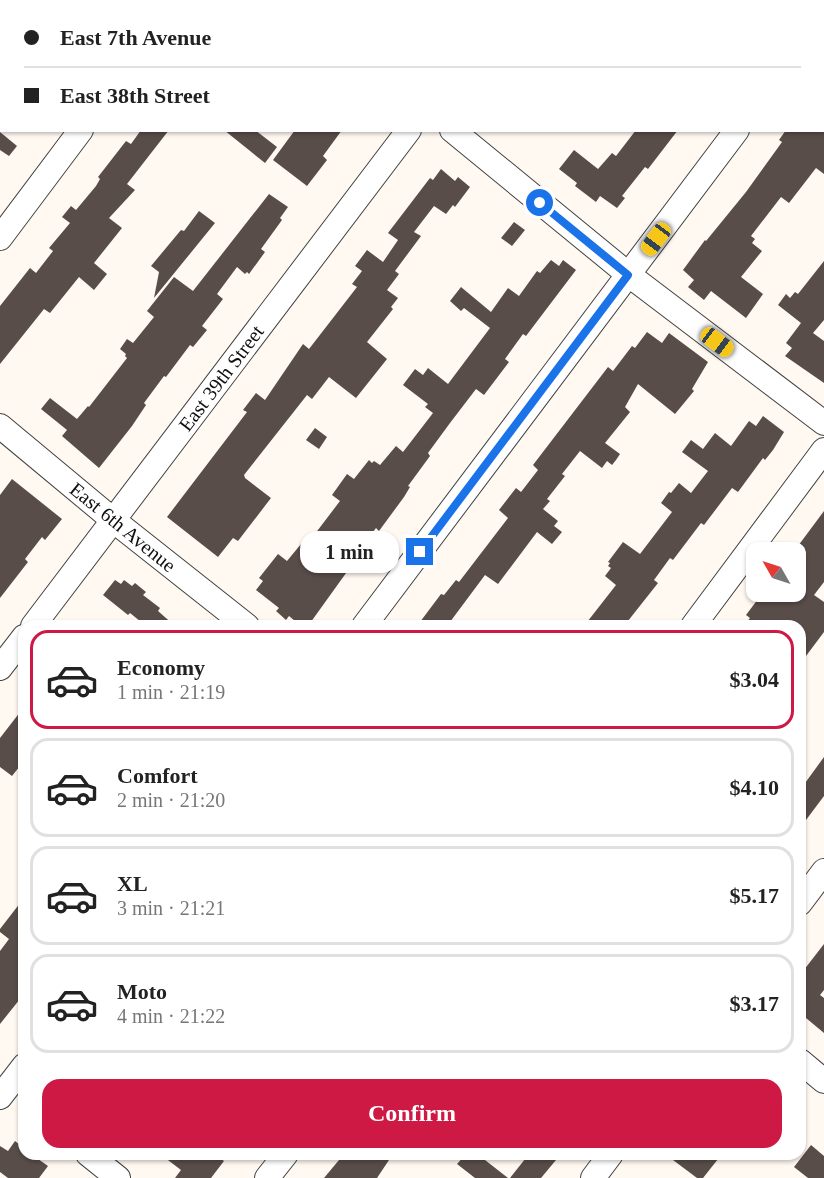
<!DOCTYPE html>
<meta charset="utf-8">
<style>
:root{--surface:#fff;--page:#f2f2f2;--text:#222;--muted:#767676;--line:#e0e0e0;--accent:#cd1944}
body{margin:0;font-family:Georgia,serif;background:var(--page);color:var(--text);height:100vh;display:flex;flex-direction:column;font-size:22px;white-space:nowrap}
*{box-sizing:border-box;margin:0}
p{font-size:20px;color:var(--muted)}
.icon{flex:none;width:33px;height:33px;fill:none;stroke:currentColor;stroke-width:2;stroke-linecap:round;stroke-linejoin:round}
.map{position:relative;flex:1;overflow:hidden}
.details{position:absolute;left:18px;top:620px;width:788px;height:540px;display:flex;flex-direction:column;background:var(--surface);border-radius:18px;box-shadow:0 2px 4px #0004}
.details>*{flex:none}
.banner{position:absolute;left:0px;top:0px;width:825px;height:132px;box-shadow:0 2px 4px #0004;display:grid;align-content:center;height:132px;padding:0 24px;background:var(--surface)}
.needle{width:39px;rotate:309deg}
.controls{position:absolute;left:746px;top:542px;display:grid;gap:12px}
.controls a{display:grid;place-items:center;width:60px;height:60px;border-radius:12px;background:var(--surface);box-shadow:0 2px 4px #0004;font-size:30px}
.end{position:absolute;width:27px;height:27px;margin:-14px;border:8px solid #1a73e8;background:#fff;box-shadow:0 0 0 3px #fff}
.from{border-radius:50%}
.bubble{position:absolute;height:42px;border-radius:18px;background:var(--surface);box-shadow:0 2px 4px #0004;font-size:20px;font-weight:600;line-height:42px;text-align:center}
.car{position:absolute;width:18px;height:36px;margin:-18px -9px;border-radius:8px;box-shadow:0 0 4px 2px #0007;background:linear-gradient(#f5c518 24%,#345 0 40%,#f5c518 0 76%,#345 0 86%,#f5c518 0)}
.banner b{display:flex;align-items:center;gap:21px;height:57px;font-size:22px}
.banner b+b{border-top:2px solid var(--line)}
.banner i{width:15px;height:15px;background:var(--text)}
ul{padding:10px 0 0;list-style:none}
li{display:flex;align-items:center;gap:18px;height:99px;margin:0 12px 9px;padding:0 12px;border:3px solid var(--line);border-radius:18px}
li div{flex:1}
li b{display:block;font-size:22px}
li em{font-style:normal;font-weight:600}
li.active{border-color:var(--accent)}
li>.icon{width:54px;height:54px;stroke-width:1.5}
.cta{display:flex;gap:12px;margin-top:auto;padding:12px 24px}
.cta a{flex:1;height:69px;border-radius:18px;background:var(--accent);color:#fff;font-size:24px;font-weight:600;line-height:69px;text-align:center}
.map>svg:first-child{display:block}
.building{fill:#594d4a}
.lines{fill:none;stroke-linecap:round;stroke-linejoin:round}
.minor-casing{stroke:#424242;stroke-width:26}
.minor{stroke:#fff;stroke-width:24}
.route{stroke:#1a73e8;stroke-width:8}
.labels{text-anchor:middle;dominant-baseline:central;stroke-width:6;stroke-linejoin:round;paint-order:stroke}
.street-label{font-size:20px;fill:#0f0f0f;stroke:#fff}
</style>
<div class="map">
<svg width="824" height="1178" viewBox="0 0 824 1178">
<rect width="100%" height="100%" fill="#fff9f1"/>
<g class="building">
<polygon points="141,130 169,130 127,184 135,190 109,218 122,228 94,263 107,274 94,290 79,277 50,313 44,309 0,364 0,306 30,268 36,273 53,251 49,248 70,223 62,217 71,206 76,210 96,186 100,179 98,177 126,141 131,144"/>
<polygon points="224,130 255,130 277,147 265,163"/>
<polygon points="295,130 342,130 323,156 327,160 307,186 273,160"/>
<polygon points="636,130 678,130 648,169 645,167 622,196 625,198 617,208 600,196 596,202 575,186 577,183 559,169 574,150 598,169 612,153 616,156"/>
<polygon points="786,130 824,130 824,174 816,168 789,203 781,197 751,236 755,239 752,243 762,251 741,277 763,294 746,318 711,291 704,300 688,287 694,280 683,270 705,240 706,241 746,192 782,142 779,140"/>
<polygon points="0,132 17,146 9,156 0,150"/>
<polygon points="441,169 455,181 458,177 470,187 455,207 453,205 446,214 434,206 414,232 421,236 395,271 399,274 387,290 398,298 391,307 393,309 367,342 387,359 356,398 329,377 312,399 307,395 244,475 245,478 271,498 238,541 233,538 218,557 167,517 247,412 243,410 256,393 265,400 303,344 309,349 357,287 352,284 362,271 355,266 367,250 383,262 398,240 388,233 430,178 433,180"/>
<polygon points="269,194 288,207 280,218 282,220 261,249 265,252 249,274 247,272 245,274 237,267 217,294 223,299 202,326 207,330 193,347 190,345 166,377 164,376 144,403 146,405 132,426 99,468 62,436 67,430 41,409 50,398 77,419 88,406 89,407 127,358 125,356 126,354 120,349 127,339 133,343 154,317 147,311 174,277 193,291"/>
<polygon points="199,211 215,223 154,298 159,272 151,266 181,230 184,231"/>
<polygon points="514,222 525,230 512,246 501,238"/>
<polygon points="551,260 559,266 563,260 576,270 526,336 523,334 505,359 509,362 484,395 476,389 450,423 428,453 430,456 408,486 410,487 404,497 379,531 376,528 357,553 359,555 308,626 301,626 289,616 286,620 276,611 279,608 256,590 263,581 259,578 278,554 287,561 301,544 305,547 340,501 332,495 347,474 354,479 369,460 372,463 374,461 380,465 396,446 403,452 433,413 425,407 428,404 403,385 415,369 423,375 428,368 448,384 490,328 464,308 461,311 450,301 461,287 491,312 508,288 519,296 537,271 540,273"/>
<polygon points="824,261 824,320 813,333 824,341 824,383 785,356 792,348 786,343 801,323 778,305 786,294 790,298 795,292 798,294"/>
<polygon points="647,332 662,343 669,333 708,362 692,389 694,391 675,414 638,384 625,407 630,412 605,443 620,454 616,460 612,465 607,461 602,468 580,451 562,474 565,476 547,499 550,501 543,509 558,521 554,526 562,532 552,544 537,532 498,584 485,575 447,626 417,626 441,594 444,595 456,580 459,582 508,518 499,510 516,488 521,492 538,470 533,465 608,367 613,371 632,346 635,348"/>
<polygon points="763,416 784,432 773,450 765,460 763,458 738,492 732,488 704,525 701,523 673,560 670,558 654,580 658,583 624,626 584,626 616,585 605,576 611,568 608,566 610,563 608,562 623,542 640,554 672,512 661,503 669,492 671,493 679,483 691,493 708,471 682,452 691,440 703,449 715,433 731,446 749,421 756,426"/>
<polygon points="315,428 327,437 319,449 306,440"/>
<polygon points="12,479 62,519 45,540 42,537 25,559 28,562 0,598 0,495"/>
<polygon points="824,511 824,582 814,595 824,602 824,632 800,664 800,626 744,626 750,618 746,615 764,591 795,591 795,550"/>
<polygon points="115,580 121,584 124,580 132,586 135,583 146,592 143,595 160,608 158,611 175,626 146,626 130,613 128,615 103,595"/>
<polygon points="24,707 24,761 12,776 0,767 0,738"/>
<polygon points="824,757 824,796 800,828 800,790"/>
<polygon points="24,898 24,994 0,1024 0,951 9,939 0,932 0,929"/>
<polygon points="824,944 824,990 820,995 824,998 824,1033 800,1013 800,975"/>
<polygon points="15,1141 24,1148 24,1154 31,1154 48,1166 39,1178 8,1178 0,1172 0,1146 8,1151"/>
<polygon points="811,1145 824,1156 824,1178 808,1178 794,1167"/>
<polygon points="160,1154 214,1154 224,1161 211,1178 175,1178 181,1170"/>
<polygon points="344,1154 393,1154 377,1178 324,1178"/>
<polygon points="466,1154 490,1154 485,1160 508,1178 475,1178 457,1164"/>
<polygon points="529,1154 549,1154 556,1160 541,1178 510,1178"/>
<polygon points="665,1154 722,1154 703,1178 697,1178"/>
</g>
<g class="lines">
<g class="minor-casing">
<g id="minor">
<polyline points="289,0 291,2"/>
<polyline points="178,2 179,0"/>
<polyline points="508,2 509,0"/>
<polyline points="824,15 824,14"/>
<polyline points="452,130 629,275 824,423"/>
<polyline points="0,238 81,130"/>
<polyline points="0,426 113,520 247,626"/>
<polyline points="33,626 409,130"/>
<polyline points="364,626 737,130"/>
<polyline points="693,626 824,450"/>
<polyline points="0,668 24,637"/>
<polyline points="800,903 824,871"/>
<polyline points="800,1061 824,1081"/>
<polyline points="0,1097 24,1066"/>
<polyline points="88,1154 118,1178"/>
<polyline points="267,1178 286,1154"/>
<polyline points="593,1178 611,1154"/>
</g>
</g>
<use href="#minor" class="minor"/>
</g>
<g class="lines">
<polyline class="route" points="420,552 628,275 540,203"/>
</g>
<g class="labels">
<g class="street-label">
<text transform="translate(221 378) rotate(-53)">East 39th Street</text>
<text transform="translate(123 527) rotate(39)">East 6th Avenue</text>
</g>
</g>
</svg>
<div class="controls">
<a><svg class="needle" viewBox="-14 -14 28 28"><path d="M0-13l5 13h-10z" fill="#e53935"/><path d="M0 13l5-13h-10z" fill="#767676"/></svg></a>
</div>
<i class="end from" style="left:540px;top:203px"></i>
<i class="end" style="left:420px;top:552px"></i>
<div class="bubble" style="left:300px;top:531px;width:99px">1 min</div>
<i class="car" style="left:656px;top:239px;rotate:217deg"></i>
<i class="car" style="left:717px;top:342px;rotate:127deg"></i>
<div class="banner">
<b><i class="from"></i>East 7th Avenue</b>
<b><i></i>East 38th Street</b>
</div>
<section class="details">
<ul>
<li class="active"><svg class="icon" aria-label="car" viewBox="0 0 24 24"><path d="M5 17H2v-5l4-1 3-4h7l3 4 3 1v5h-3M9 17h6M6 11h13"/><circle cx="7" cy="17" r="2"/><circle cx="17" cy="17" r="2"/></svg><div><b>Economy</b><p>1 min · 21:19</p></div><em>$3.04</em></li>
<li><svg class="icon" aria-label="car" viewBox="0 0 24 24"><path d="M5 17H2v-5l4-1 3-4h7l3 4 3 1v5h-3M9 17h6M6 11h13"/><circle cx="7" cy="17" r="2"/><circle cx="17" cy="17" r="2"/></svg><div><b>Comfort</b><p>2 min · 21:20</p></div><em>$4.10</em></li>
<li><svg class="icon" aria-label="car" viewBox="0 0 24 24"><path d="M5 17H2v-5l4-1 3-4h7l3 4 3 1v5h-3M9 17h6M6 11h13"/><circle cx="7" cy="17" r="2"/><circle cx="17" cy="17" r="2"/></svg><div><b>XL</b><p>3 min · 21:21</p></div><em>$5.17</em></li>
<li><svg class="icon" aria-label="car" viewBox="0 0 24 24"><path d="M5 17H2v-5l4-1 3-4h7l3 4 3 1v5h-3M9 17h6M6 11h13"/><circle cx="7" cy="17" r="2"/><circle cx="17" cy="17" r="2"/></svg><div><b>Moto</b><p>4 min · 21:22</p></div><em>$3.17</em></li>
</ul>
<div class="cta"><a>Confirm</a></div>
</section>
</div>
